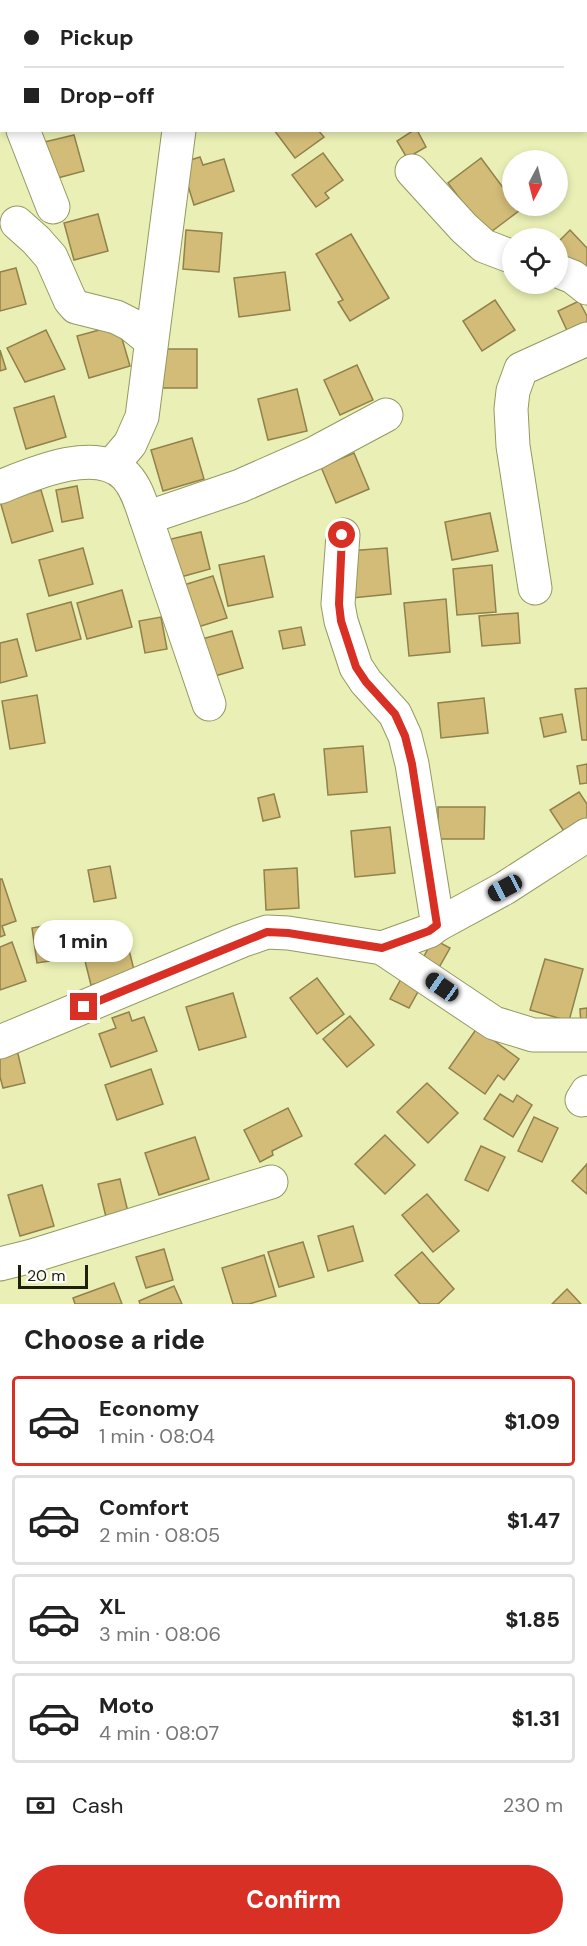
<!DOCTYPE html>
<meta charset="utf-8">
<style>
:root{--surface:#fff;--page:#f6f6f6;--text:#222;--muted:#767676;--line:#e0e0e0;--accent:#d93025}
body{margin:0;font-family:"DM Sans",sans-serif;background:var(--page);color:var(--text);height:100vh;display:flex;flex-direction:column;font-size:22px;white-space:nowrap}
*{box-sizing:border-box;margin:0}
p{font-size:20px;color:var(--muted)}
.icon{flex:none;width:33px;height:33px;fill:none;stroke:currentColor;stroke-width:2;stroke-linecap:round;stroke-linejoin:round}
.map{position:relative;height:1304px;overflow:hidden}
.sheet{display:flex;flex-direction:column;background:var(--surface);flex:1}
.sheet>*{flex:none}
.top-card{position:absolute;left:0px;top:0px;width:588px;height:132px;box-shadow:0 3px 9px #0003;display:grid;align-content:center;height:132px;padding:0 24px;background:var(--surface)}
.needle{width:39px;rotate:187deg}
.buttons{position:absolute;left:502px;top:150px;display:grid;gap:12px}
.buttons a{display:grid;place-items:center;width:66px;height:66px;border-radius:50%;background:var(--surface);box-shadow:0 3px 9px #0003;font-size:30px}
.scale{position:absolute;left:18px;bottom:15px;width:70px;box-sizing:border-box;padding-left:6px;border:3px solid #1e2009;border-top:0;font-size:16px;line-height:21px;white-space:nowrap;color:#1e2009;-webkit-text-stroke:4px #fff;paint-order:stroke}
.end{position:absolute;width:27px;height:27px;margin:-14px;border:8px solid #d93025;background:#fff;box-shadow:0 0 0 3px #fff}
.from{border-radius:50%}
.bubble{position:absolute;height:42px;border-radius:21px;background:var(--surface);box-shadow:0 3px 9px #0003;font-size:20px;font-weight:800;line-height:42px;text-align:center}
.car{position:absolute;width:18px;height:36px;margin:-18px -9px;border-radius:8px;box-shadow:0 0 4px 2px #0007;background:linear-gradient(#222 24%,#8ab4d8 0 40%,#222 0 76%,#8ab4d8 0 86%,#222 0)}
.top-card b{display:flex;align-items:center;gap:21px;height:57px;font-size:22px}
.top-card b+b{border-top:2px solid var(--line)}
.top-card i{width:15px;height:15px;background:var(--text)}
ul{padding:0;list-style:none}
li{display:flex;align-items:center;gap:18px;height:90px;margin:0 12px 9px;padding:0 12px;border:3px solid var(--line);border-radius:6px}
li div{flex:1}
li b{display:block;font-size:22px}
li em{font-style:normal;font-weight:800}
li.active{border-color:var(--accent)}
li>.icon{width:54px;height:54px;stroke-width:1.5}
h2{padding:0 24px;font-size:27px;line-height:72px}
.pay{display:flex;align-items:center;gap:15px;height:66px;padding:0 24px;font-size:22px}
.pay p{margin-inline-start:auto}
.cta{display:flex;gap:12px;margin-top:auto;padding:12px 24px}
.cta a{flex:1;height:69px;border-radius:36px;background:var(--accent);color:#fff;font-size:24px;font-weight:800;line-height:69px;text-align:center}
.map>svg:first-child{display:block}
.building{fill:#d2bc78;stroke:#91814a;stroke-width:1.5}
.lines{fill:none;stroke-linecap:round;stroke-linejoin:round}
.minor-casing{stroke:#949961;stroke-width:35}
.minor{stroke:#fff;stroke-width:33}
.route{stroke:#d93025;stroke-width:8}
</style>
<div class="map">
<svg width="587" height="1304" viewBox="0 0 587 1304">
<rect width="100%" height="100%" fill="#eaf0b5"/>
<g class="building">
<polygon points="4,0 41,0 41,2 5,2"/>
<polygon points="274,130 318,130 324,137 295,158"/>
<polygon points="414,130 417,130 426,147 407,158 397,141"/>
<polygon points="74,135 84,171 50,180 40,143"/>
<polygon points="323,153 343,180 325,193 329,198 316,207 292,175"/>
<polygon points="200,157 203,165 224,159 234,191 194,205 181,163"/>
<polygon points="481,158 513,201 513,206 517,206 520,210 487,235 448,183"/>
<polygon points="98,214 108,251 74,260 64,223"/>
<polygon points="186,230 222,233 219,272 183,269"/>
<polygon points="570,230 587,248 587,268 558,270 558,242"/>
<polygon points="351,234 389,298 350,321 338,302 343,300 316,254"/>
<polygon points="16,268 26,304 0,311 0,272"/>
<polygon points="285,272 290,310 239,317 234,278"/>
<polygon points="495,300 515,330 482,351 463,321"/>
<polygon points="579,301 587,316 587,329 570,337 558,311"/>
<polygon points="118,325 130,366 89,378 77,336"/>
<polygon points="46,330 65,369 25,382 7,348"/>
<rect x="161" y="349" width="36" height="39"/>
<polygon points="0,350 6,369 0,371"/>
<polygon points="357,365 373,400 340,415 324,380"/>
<polygon points="297,389 307,431 268,440 258,399"/>
<polygon points="54,396 66,437 26,449 14,408"/>
<polygon points="192,438 204,479 163,491 151,450"/>
<polygon points="354,453 369,489 336,503 321,467"/>
<polygon points="77,486 83,518 62,522 56,490"/>
<polygon points="41,490 53,531 12,543 0,501"/>
<polygon points="490,513 498,551 452,560 445,522"/>
<polygon points="201,532 210,569 177,578 167,540"/>
<polygon points="83,548 93,584 49,596 39,560"/>
<polygon points="387,548 391,594 352,598 348,551"/>
<polygon points="264,556 273,597 228,606 219,565"/>
<polygon points="492,565 496,612 457,615 453,569"/>
<polygon points="213,576 227,618 188,630 174,588"/>
<polygon points="122,590 132,627 87,639 77,603"/>
<polygon points="446,599 450,652 409,656 404,603"/>
<polygon points="71,602 81,639 36,651 27,614"/>
<polygon points="518,613 520,643 482,646 479,616"/>
<polygon points="161,617 167,649 145,653 139,621"/>
<polygon points="301,627 305,645 283,649 279,631"/>
<polygon points="232,631 243,668 208,678 198,640"/>
<polygon points="17,639 27,676 0,683 0,643"/>
<polygon points="587,688 587,740 582,740 575,689"/>
<polygon points="37,695 45,743 10,749 2,701"/>
<polygon points="484,698 488,733 441,738 438,703"/>
<polygon points="562,714 566,732 544,737 540,718"/>
<polygon points="363,746 367,792 328,795 324,749"/>
<polygon points="587,764 587,783 580,784 577,766"/>
<polygon points="579,792 587,804 587,828 569,839 550,810"/>
<polygon points="274,794 280,817 263,821 258,798"/>
<polygon points="438,807 485,807 484,839 438,839"/>
<polygon points="390,827 395,873 355,877 351,831"/>
<polygon points="110,866 116,898 94,902 88,870"/>
<polygon points="297,868 299,908 266,910 264,870"/>
<polygon points="0,879 2,879 16,921 2,926 5,935 0,937"/>
<polygon points="70,921 76,957 37,963 32,928"/>
<polygon points="126,938 135,974 91,985 82,949"/>
<polygon points="433,939 450,948 437,971 421,962"/>
<polygon points="12,942 26,981 0,990 0,947"/>
<polygon points="545,959 583,969 569,1021 530,1010"/>
<polygon points="317,978 344,1014 317,1034 290,998"/>
<polygon points="401,979 420,988 409,1008 390,999"/>
<polygon points="233,993 246,1037 199,1050 186,1007"/>
<polygon points="587,1008 587,1025 581,1026 580,1009"/>
<polygon points="129,1012 132,1021 144,1017 157,1051 111,1067 99,1034 116,1028 112,1018"/>
<polygon points="350,1016 374,1045 347,1067 323,1039"/>
<polygon points="477,1028 519,1059 504,1080 498,1075 485,1094 449,1068"/>
<polygon points="17,1050 25,1083 3,1088 0,1077 0,1054"/>
<polygon points="151,1069 163,1104 117,1120 105,1085"/>
<polygon points="427,1083 458,1113 428,1143 397,1112"/>
<polygon points="500,1094 513,1102 517,1095 532,1105 513,1137 484,1119"/>
<polygon points="288,1108 302,1136 272,1151 273,1155 260,1162 244,1130"/>
<polygon points="534,1117 558,1128 542,1162 518,1151"/>
<polygon points="385,1135 415,1165 385,1194 355,1164"/>
<polygon points="195,1137 209,1179 159,1195 145,1153"/>
<polygon points="481,1146 505,1157 488,1191 465,1180"/>
<polygon points="587,1164 587,1194 572,1181"/>
<polygon points="120,1179 128,1212 106,1217 98,1184"/>
<polygon points="42,1185 54,1226 20,1236 8,1195"/>
<polygon points="427,1194 459,1231 433,1252 402,1215"/>
<polygon points="353,1226 363,1261 328,1271 318,1236"/>
<polygon points="303,1242 314,1277 279,1287 268,1252"/>
<polygon points="164,1249 173,1280 146,1288 136,1257"/>
<polygon points="422,1252 454,1289 438,1304 420,1304 395,1275"/>
<polygon points="264,1255 276,1296 249,1304 233,1304 222,1268"/>
<polygon points="114,1283 122,1304 75,1304 73,1298"/>
<polygon points="174,1286 182,1304 140,1304 139,1301"/>
<polygon points="567,1289 581,1304 552,1304"/>
</g>
<g class="lines">
<g class="minor-casing">
<g id="minor">
<polyline points="0,73 2,76"/>
<polyline points="23,130 53,207"/>
<polyline points="412,171 464,228 484,246 513,257"/>
<polyline points="17,223 36,240 51,257 70,300 76,307 116,317 130,324 151,341"/>
<polyline points="558,271 573,277 587,288"/>
<polyline points="112,465 130,444 142,417 179,130"/>
<path d="M0 487C32 474 97 445 126 476 137 488 141 504 146 518L240 486 315 453 386 415"/>
<polyline points="146,518 209,704"/>
<polyline points="343,535 338,604 341,621 356,667 366,682 395,714 405,736 412,764 436,914 437,925 429,931 382,948"/>
<polyline points="535,588 513,446 511,409 513,391 521,369 587,339"/>
<polyline points="437,925 505,888 587,835"/>
<polyline points="0,1042 241,941 267,932 288,933 382,948 494,1023 533,1035 587,1035"/>
<polyline points="582,1100 587,1092"/>
<polyline points="0,1264 32,1256 271,1182"/>
</g>
</g>
<use href="#minor" class="minor"/>
</g>
<g class="lines">
<polyline class="route" points="84,1007 267,932 288,933 382,948 429,931 437,925 412,764 405,736 395,714 366,682 356,667 341,621 339,604 342,535"/>
</g>
</svg>
<div class="buttons">
<a><svg class="needle" viewBox="-14 -14 28 28"><path d="M0-13l5 13h-10z" fill="#e53935"/><path d="M0 13l5-13h-10z" fill="#767676"/></svg></a>
<a><svg class="icon" aria-label="locate" viewBox="0 0 24 24"><circle cx="12" cy="12" r="6"/><path d="M12 2v4M12 18v4M2 12h4M18 12h4"/></svg></a>
</div>
<div class="scale">20 m</div>
<i class="end from" style="left:342px;top:535px"></i>
<i class="end" style="left:84px;top:1007px"></i>
<div class="bubble" style="left:34px;top:920px;width:99px">1 min</div>
<i class="car" style="left:505px;top:888px;rotate:242deg"></i>
<i class="car" style="left:442px;top:987px;rotate:305deg"></i>
<div class="top-card">
<b><i class="from"></i>Pickup</b>
<b><i></i>Drop-off</b>
</div>
</div>
<section class="sheet">
<h2>Choose a ride</h2>
<ul>
<li class="active"><svg class="icon" aria-label="car" viewBox="0 0 24 24"><path d="M5 17H2v-5l4-1 3-4h7l3 4 3 1v5h-3M9 17h6M6 11h13"/><circle cx="7" cy="17" r="2"/><circle cx="17" cy="17" r="2"/></svg><div><b>Economy</b><p>1 min · 08:04</p></div><em>$1.09</em></li>
<li><svg class="icon" aria-label="car" viewBox="0 0 24 24"><path d="M5 17H2v-5l4-1 3-4h7l3 4 3 1v5h-3M9 17h6M6 11h13"/><circle cx="7" cy="17" r="2"/><circle cx="17" cy="17" r="2"/></svg><div><b>Comfort</b><p>2 min · 08:05</p></div><em>$1.47</em></li>
<li><svg class="icon" aria-label="car" viewBox="0 0 24 24"><path d="M5 17H2v-5l4-1 3-4h7l3 4 3 1v5h-3M9 17h6M6 11h13"/><circle cx="7" cy="17" r="2"/><circle cx="17" cy="17" r="2"/></svg><div><b>XL</b><p>3 min · 08:06</p></div><em>$1.85</em></li>
<li><svg class="icon" aria-label="car" viewBox="0 0 24 24"><path d="M5 17H2v-5l4-1 3-4h7l3 4 3 1v5h-3M9 17h6M6 11h13"/><circle cx="7" cy="17" r="2"/><circle cx="17" cy="17" r="2"/></svg><div><b>Moto</b><p>4 min · 08:07</p></div><em>$1.31</em></li>
</ul>
<div class="pay"><svg class="icon" aria-label="cash" viewBox="0 0 24 24"><path d="M3 7h18v10H3z"/><circle cx="12" cy="12" r="2"/></svg>Cash<p>230 m</p></div>
<div class="cta"><a>Confirm</a></div>
</section>
